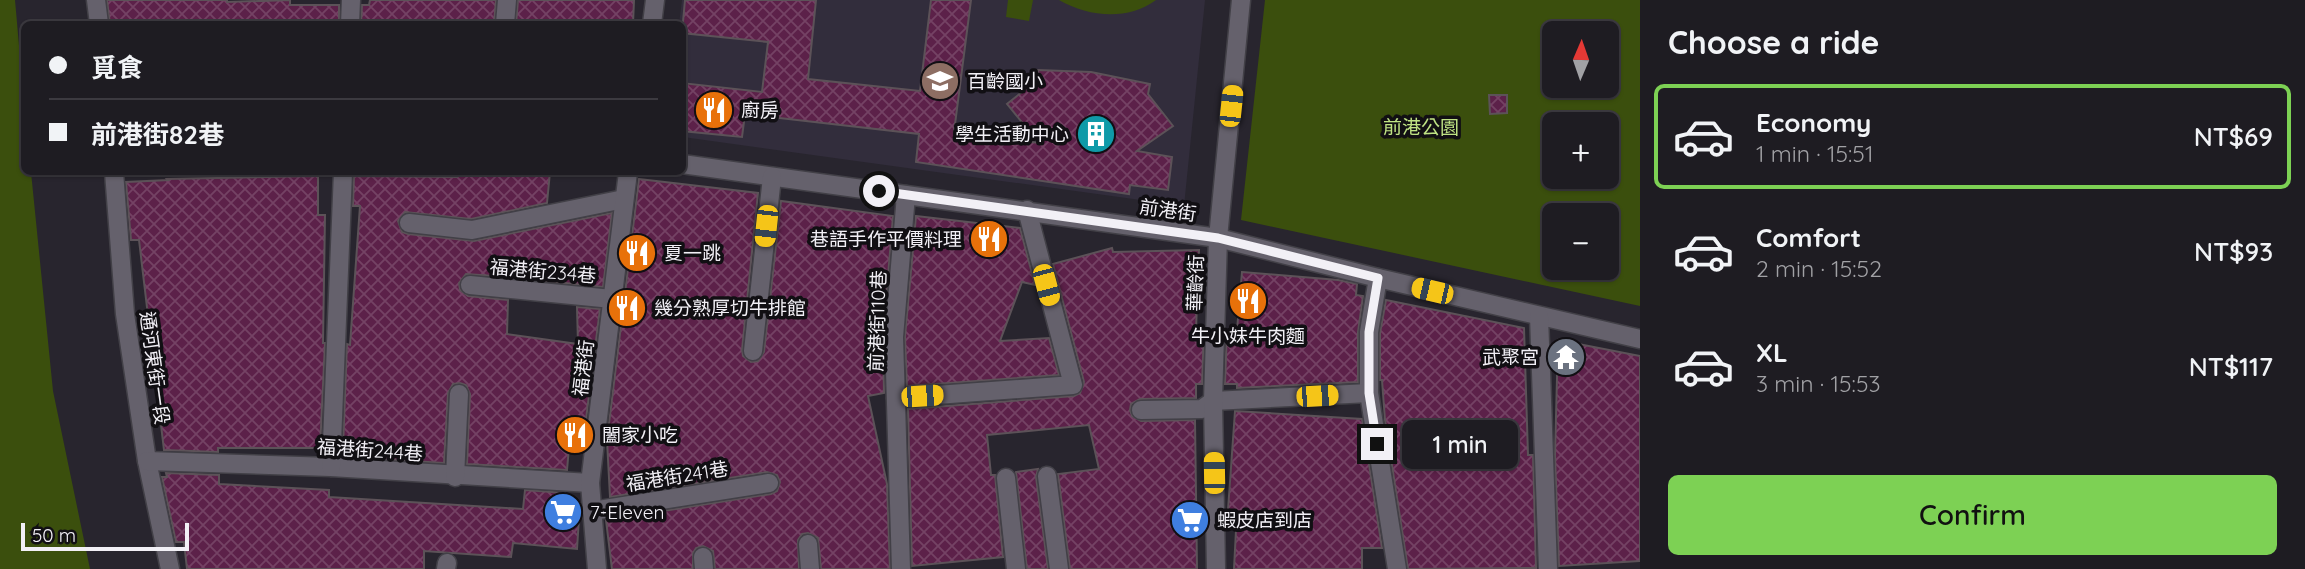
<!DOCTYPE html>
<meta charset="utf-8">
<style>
:root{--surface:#1e1c22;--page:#2b292f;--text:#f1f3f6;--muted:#a1a1a5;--line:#3c3a40;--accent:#7dd154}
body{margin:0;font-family:Quicksand,"Noto Sans TC",sans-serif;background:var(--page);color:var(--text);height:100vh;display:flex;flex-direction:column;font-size:26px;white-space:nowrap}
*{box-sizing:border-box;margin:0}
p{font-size:23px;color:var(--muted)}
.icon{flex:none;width:38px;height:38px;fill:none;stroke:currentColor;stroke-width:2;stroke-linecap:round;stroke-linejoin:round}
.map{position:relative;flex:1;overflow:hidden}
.panel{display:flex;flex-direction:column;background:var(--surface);width:665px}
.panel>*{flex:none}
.top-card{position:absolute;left:21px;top:21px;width:665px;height:154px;border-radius:10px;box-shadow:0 2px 5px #0004,0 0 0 2px var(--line);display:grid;align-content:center;height:154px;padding:0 28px;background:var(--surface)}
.needle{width:46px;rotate:2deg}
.fabs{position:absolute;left:1542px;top:21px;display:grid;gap:14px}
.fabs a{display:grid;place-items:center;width:77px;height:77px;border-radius:10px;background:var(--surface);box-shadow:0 2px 5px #0004,0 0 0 2px var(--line);font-size:35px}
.scale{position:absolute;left:21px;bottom:18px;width:168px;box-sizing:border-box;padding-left:7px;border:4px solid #f2f0f6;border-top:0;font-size:19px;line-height:24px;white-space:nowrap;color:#f2f0f6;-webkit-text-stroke:5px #110f13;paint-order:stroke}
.end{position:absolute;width:32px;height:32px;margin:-16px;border:9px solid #f2f0f6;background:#111;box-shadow:0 0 0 4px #111}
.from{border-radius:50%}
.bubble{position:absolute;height:49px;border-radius:10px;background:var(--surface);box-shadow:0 2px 5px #0004,0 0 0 2px var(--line);font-size:23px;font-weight:600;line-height:49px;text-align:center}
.car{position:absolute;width:21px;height:42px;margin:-21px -10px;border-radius:9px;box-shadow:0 0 5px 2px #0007;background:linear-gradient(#f5c518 24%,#345 0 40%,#f5c518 0 76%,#345 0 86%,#f5c518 0)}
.top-card b{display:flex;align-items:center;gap:24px;height:66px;font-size:26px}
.top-card b+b{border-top:2px solid var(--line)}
.top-card i{width:18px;height:18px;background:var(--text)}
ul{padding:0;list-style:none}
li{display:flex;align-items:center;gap:21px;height:105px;margin:0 14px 10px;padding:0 14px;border:4px solid transparent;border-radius:10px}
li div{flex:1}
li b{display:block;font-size:26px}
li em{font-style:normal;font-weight:600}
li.on{border-color:var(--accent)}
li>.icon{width:63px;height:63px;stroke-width:1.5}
h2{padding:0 28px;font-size:32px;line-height:84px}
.cta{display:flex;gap:14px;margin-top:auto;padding:14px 28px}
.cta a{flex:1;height:80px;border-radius:10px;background:var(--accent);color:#111;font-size:28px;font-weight:600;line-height:80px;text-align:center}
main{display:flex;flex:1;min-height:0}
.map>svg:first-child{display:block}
.built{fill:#322d3c}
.green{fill:#3b4f0d;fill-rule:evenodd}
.building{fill:url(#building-cross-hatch);stroke:#5c5258;stroke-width:2}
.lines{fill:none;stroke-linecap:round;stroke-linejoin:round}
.street-casing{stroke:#424047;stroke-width:21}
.street{stroke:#65616c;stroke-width:18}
.route{stroke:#f2f0f6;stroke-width:9}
.labels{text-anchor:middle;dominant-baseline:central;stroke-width:7;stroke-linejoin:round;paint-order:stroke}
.poi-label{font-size:19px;fill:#f2f0f6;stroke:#110f13;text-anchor:start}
.park-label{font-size:19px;fill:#c0e484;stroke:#110f13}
.street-label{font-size:19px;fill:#f2f0f6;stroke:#110f13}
</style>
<main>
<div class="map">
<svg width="1640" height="569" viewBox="0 0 1640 569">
<defs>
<pattern id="building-cross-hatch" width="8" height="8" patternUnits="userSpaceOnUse" patternTransform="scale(1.75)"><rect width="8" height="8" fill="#5c2149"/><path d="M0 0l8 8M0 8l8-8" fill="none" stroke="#744264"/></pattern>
</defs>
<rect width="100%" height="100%" fill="#28252e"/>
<polygon class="built" points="682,0 1205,0 1184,206 683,137 682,24 679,24"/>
<g class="green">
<polygon points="0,0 15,0 24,102 24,172 31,172 53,391 90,569 0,569"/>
<polygon points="1008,0 1033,0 1029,21 1006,17"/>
<path d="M1059 0H1156C1127 21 1089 17 1059 0Z"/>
<path d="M1265 0H1640V306L1241 220ZM1554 33H1606V86H1554ZM1554 124H1606V177H1554ZM1554 215H1606V268H1554Z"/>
</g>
<g class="building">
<polygon points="107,0 227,0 227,2 290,0 290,5 339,5 339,24 110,24"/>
<polygon points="370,0 496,0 494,24 361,24 362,5 369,5"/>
<polygon points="518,0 634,0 633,24 516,24"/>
<polygon points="685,0 816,0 808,79 920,91 931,0 971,0 954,132 1039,143 1007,104 1037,80 1038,70 1091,72 1150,84 1148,94 1173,126 1137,151 1172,157 1168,190 1130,185 1129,194 916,162 919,134 745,114 742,137 682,131 682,83 762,92 768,42 682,33"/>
<polygon points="1489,95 1507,95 1507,113 1490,114"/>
<polygon points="457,172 550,172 547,203 471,219 405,212 398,221 402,232 408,234 474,241 612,213 603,287 546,281 546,277 509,274 509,277 466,274 459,283 460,290 468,296 508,300 507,334 578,344 577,307 600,309 585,427 571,425 567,470 467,464 470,394 466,385 460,383 453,384 448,393 444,463 348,457 347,449 343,449 347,344 350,345 360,206 353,206 354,176 457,177"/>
<polygon points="318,176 318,215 325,215 323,343 325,343 320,448 218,448 218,452 164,450 139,240 131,240 126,182 168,180 167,179"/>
<polygon points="639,179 758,193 742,350 743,356 751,362 758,361 764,352 781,201 893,216 883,336 884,393 868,396 887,484 890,569 821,569 818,538 808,533 802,534 798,540 799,569 715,569 713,551 703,546 696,548 693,553 693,569 612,569 606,520 771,494 777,491 780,482 777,475 767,472 610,497 607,440"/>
<polygon points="916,216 1020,228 1035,285 1022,282 1000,341 1049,338 1059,375 907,386 905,337"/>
<polygon points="1112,248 1113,252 1199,250 1196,330 1204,330 1202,384 1196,384 1196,398 1140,399 1131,404 1130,410 1132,416 1141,421 1195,420 1197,569 1070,569 1058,474 1099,469 1089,425 987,435 991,475 995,475 1003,557 912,566 908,409 1074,396 1080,393 1084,382 1053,264"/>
<polygon points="1242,272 1338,280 1357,284 1356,295 1363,296 1358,332 1358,382 1237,388 1237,384 1225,384 1227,330 1237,330"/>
<polygon points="1386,300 1524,328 1528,455 1533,455 1536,568 1408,569 1385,420 1382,380 1380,380 1380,333"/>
<polygon points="1558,340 1640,356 1640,561 1559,566 1555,455"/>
<polygon points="1235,411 1362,419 1382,548 1362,548 1362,569 1234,569 1237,511 1228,510"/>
<polygon points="1038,469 1036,477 1048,569 1027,569 1016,472"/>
<polygon points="166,473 219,475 219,484 329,490 329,497 523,509 525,490 565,493 564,501 580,503 577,549 513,543 511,557 424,551 424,569 187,569 184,542 176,542 162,477 167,477"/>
</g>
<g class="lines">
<g class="street-casing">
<g id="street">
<polyline points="96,0 99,24"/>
<polyline points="350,24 351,0"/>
<polyline points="505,24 507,0"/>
<polyline points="652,24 655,0"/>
<polyline points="682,164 1218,238 1378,278 1640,339"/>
<polyline points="114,172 125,314 147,461 170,569"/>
<polyline points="409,223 472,230 624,199"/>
<polyline points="1378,278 1369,332 1369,393 1397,569"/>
<polyline points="470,285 612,299"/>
<polyline points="1539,316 1548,569"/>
<polyline points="753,351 772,177"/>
<polyline points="896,398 1073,385 1027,210"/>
<polyline points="1141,410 1202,409 1213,401 1369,393"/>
<polyline points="147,461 331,467 590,483"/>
<polyline points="331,467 343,172"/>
<polyline points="1047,476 1059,569"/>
<polyline points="455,477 459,394"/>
<polyline points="1006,478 1016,569"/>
<polyline points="592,511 769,483"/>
<polyline points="808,544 810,569"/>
<polyline points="703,557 704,569"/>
<polyline points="446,569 447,563"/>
<polyline points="597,569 590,483 628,172"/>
<polyline points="901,569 894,337 906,195"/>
<polyline points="1216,569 1213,401 1218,238 1241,0"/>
</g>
</g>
<use href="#street" class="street"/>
</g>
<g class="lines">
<polyline class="route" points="879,191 1218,238 1378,278 1369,332 1369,393 1377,444"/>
</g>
<defs>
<g id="school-disc" transform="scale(2.0125)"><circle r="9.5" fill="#8d6e63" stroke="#110f13"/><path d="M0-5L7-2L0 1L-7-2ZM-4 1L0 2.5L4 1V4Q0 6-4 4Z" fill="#fff"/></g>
<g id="restaurant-disc" transform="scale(2.0125)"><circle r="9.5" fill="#e8710a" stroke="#110f13"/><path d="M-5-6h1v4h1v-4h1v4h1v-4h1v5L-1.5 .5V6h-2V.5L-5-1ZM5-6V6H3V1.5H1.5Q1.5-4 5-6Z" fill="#fff"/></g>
<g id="building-disc" transform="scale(2.0125)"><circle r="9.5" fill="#0f9aa8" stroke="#110f13"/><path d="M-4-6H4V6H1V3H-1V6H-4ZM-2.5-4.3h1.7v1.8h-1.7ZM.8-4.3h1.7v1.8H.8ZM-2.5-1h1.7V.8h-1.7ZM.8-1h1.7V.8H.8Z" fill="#fff"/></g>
<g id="temple-disc" transform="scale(2.0125)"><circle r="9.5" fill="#6b7280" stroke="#110f13"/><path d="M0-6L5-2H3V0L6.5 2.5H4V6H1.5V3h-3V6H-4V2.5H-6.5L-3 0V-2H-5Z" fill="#fff"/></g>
<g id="supermarket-disc" transform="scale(2.0125)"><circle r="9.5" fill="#3f7fe0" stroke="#110f13"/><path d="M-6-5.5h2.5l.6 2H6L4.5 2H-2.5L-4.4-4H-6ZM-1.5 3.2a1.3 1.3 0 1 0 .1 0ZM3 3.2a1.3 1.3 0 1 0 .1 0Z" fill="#fff"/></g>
</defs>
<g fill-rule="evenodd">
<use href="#school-disc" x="940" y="81"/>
<use href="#restaurant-disc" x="714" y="110"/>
<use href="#building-disc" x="1096" y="134"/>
<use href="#restaurant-disc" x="989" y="239"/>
<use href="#restaurant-disc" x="637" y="253"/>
<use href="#restaurant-disc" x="1248" y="301"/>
<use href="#restaurant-disc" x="627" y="308"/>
<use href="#temple-disc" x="1566" y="357"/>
<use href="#restaurant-disc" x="575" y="435"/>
<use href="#supermarket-disc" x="563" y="512"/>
<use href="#supermarket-disc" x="1190" y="520"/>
</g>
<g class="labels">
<g class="poi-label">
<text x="967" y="81">百齡國小</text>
<text x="741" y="110">廚房</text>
<text x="1069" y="134" text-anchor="end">學生活動中心</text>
<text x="962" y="239" text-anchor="end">巷語手作平價料理</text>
<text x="664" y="253">夏一跳</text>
<text x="654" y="308">幾分熟厚切牛排館</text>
<text x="1248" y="336" text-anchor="middle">牛小妹牛肉麵</text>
<text x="1539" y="357" text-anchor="end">武聚宮</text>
<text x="602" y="435">闔家小吃</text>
<text x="590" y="512">7-Eleven</text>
<text x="1217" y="520">蝦皮店到店</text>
</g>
<g class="park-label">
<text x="1421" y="127">前港公園</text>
</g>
<g class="street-label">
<text transform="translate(1168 210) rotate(8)">前港街</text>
<text transform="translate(543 271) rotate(5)">福港街234巷</text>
<text transform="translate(1195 283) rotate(-88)">華齡街</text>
<text transform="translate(877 321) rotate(-88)">前港街110巷</text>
<text transform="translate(155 368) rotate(82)">通河東街一段</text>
<text transform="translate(583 368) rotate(-83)">福港街</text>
<text transform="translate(370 450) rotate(4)">福港街244巷</text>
<text transform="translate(677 476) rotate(-9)">福港街241巷</text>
</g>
</g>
</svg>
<div class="fabs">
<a><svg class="needle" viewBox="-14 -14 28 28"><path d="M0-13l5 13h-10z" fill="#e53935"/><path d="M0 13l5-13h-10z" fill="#a1a1a5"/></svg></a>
<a>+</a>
<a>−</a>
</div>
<div class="scale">50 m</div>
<i class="end from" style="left:879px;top:191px"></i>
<i class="end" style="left:1377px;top:444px"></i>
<div class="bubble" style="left:1402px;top:420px;width:116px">1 min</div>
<i class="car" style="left:1231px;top:106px;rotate:6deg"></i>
<i class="car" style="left:766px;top:226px;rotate:186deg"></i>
<i class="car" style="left:1046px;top:285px;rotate:165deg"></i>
<i class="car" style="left:1432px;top:291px;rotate:283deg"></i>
<i class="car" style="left:922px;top:396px;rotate:86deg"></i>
<i class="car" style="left:1317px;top:396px;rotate:87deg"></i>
<i class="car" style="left:1214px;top:473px;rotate:359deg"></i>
<div class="top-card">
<b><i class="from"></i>覓食</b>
<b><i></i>前港街82巷</b>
</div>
</div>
<section class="panel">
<h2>Choose a ride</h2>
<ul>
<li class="on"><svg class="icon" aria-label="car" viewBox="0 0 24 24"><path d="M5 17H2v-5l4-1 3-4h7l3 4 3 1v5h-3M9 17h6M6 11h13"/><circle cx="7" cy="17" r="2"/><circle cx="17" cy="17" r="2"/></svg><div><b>Economy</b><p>1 min · 15:51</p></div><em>NT$69</em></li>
<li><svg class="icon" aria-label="car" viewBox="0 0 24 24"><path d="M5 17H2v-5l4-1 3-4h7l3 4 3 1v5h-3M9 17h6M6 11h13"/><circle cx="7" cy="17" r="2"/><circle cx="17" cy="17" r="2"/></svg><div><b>Comfort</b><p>2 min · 15:52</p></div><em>NT$93</em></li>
<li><svg class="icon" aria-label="car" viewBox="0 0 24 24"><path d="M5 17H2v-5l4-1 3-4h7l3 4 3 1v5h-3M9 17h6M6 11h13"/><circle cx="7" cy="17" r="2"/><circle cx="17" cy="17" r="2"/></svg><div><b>XL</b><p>3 min · 15:53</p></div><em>NT$117</em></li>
</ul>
<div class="cta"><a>Confirm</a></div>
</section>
</main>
